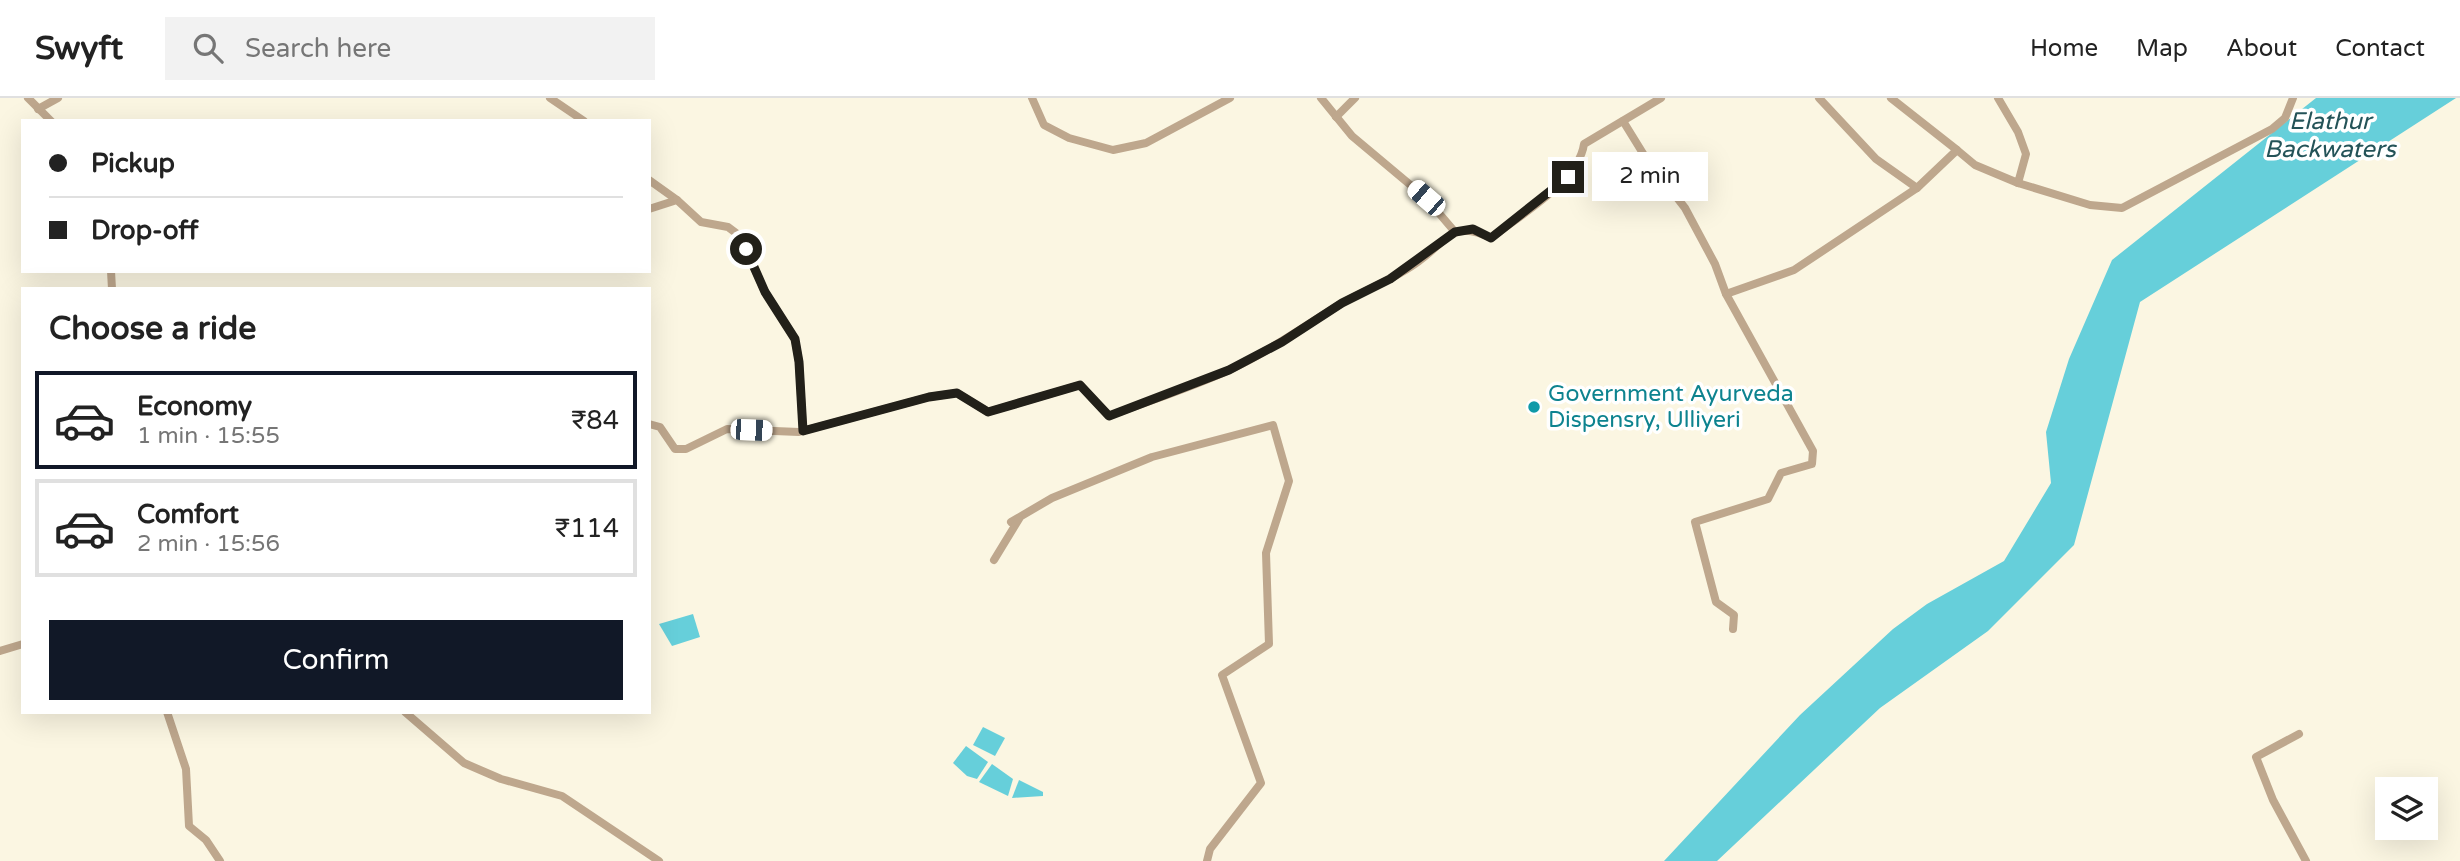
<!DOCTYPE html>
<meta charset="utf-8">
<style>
:root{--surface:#fff;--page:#f2f2f2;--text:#222;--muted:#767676;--line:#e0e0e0;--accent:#111827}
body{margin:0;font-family:"Varela Round",sans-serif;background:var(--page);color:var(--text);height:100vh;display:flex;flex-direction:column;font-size:26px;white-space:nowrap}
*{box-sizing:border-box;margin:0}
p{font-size:23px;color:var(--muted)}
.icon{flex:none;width:38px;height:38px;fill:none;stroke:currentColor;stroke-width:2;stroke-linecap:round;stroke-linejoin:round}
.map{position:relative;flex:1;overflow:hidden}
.side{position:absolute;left:21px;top:189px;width:630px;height:427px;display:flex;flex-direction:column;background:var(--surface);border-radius:0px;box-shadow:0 7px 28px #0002}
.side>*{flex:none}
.top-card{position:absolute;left:21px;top:21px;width:630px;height:154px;border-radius:0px;box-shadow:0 7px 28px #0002;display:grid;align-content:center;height:154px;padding:0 28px;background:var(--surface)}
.buttons{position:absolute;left:2375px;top:679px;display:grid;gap:14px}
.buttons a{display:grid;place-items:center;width:63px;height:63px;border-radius:0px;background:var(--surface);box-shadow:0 7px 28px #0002;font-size:35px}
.end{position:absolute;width:32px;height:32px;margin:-16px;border:9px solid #222019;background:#fff;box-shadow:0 0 0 4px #fff}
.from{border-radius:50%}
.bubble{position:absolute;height:49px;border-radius:0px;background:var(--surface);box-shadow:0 7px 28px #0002;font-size:23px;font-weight:600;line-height:49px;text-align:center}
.car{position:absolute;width:21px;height:42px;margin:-21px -10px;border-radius:9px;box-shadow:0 0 5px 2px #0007;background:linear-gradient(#fff 24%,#345 0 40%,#fff 0 76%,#345 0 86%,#fff 0)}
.top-card b{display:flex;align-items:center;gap:24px;height:66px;font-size:26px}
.top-card b+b{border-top:2px solid var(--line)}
.top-card i{width:18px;height:18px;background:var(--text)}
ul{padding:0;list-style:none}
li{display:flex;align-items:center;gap:21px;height:98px;margin:0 14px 10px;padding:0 14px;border:4px solid var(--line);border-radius:0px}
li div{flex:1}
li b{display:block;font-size:26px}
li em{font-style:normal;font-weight:600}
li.on{border-color:var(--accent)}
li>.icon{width:63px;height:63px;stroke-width:1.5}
h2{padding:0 28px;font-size:32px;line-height:84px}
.primary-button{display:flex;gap:14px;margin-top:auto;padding:14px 28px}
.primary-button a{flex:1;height:80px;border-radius:0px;background:var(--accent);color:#fff;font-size:28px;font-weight:600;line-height:80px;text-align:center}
header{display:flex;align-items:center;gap:42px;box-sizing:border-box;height:98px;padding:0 35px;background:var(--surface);border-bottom:2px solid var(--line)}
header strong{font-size:33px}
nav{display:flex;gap:38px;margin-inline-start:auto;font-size:24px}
.search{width:490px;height:63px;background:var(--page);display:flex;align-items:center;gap:18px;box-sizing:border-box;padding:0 24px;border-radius:0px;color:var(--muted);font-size:26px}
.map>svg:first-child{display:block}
.water{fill:#66cfda}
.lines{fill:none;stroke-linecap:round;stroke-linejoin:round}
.minor{stroke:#bea78d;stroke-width:8}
.route{stroke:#222019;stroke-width:9}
.culture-dot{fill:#0f9aa8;stroke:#fff;stroke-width:2.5}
.labels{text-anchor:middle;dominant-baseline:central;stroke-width:7;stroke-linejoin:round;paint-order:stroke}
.culture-label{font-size:23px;fill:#0d838f;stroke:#fff;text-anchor:start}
.water-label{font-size:24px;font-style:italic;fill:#245358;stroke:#fff}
</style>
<header>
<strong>Swyft</strong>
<div class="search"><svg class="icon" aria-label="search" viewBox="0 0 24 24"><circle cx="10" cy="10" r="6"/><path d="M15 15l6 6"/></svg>Search here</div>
<nav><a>Home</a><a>Map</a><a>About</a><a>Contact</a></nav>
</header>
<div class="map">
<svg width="2460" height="763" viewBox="0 0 2460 763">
<rect width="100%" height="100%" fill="#fbf6e2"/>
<g class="water">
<polygon points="2316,0 2456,0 2140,204 2074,447 1988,533 1880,610 1717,763 1664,763 1800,617 1893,531 1927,506 2004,463 2051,385 2046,334 2069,261 2112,162"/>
<polygon points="693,516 700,539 672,548 659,526"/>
<polygon points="983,629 1005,640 995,658 973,647"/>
<polygon points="966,648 988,664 977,681 967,678 953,665"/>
<polygon points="992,666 1013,681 1008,698 979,684"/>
<polygon points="1019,682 1043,694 1043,698 1012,700"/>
</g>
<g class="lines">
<g class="minor">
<polyline points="28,0 51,23"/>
<polyline points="550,0 584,23"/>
<polyline points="1032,0 1044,27 1069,40 1113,52 1146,45 1230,0"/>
<polyline points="1321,0 1352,38 1426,100 1455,134"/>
<polyline points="1819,0 1876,61 1917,90"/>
<polyline points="38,11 58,0"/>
<polyline points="1336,19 1355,0"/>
<polyline points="1623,23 1644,57 1685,110 1715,166 1726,196 1813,353 1812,366 1781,375 1768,401 1695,424 1716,504 1734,517 1733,531"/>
<polyline points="1957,52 1975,67 2018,85 2026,56 2018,34 1998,0"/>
<polyline points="649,82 677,102"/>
<polyline points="2018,85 2090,107 2122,110 2272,31 2285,20 2293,0"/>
<polyline points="649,111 677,102 701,124 728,129 740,138 765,194 795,241 799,264 803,333"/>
<polyline points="111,173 112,191"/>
<polyline points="1726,196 1794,172 1917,90 1957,52 1891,0"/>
<path d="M649 326 660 329 675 351H686L727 331 799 334 929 299 957 295 988 314 1080 287 1109 318C1148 303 1190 290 1229 272 1268 254 1303 229 1339 207 1365 191 1394 182 1419 163 1448 142 1453 121 1491 140 1520 117 1579 83 1584 46L1661 0"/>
<polyline points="1011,424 1052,400 1152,359 1273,327 1289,383 1266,455 1269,546 1222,577 1261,685 1210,751 1207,763"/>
<polyline points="994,462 1019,421"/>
<polyline points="0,553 23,546"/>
<polyline points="167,614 186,671 189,728 206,742 220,763"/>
<polyline points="405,614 464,665 501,681 562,698 659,763"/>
<polyline points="2299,636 2256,659 2273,702 2306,763"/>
</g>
</g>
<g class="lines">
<polyline class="route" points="746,151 765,194 795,241 799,264 803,333 929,299 957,295 988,314 1080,287 1109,318 1229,272 1282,244 1342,205 1390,181 1455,134 1473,131 1491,140 1568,79"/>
</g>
<circle class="culture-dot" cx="1534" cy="309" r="7"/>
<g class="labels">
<g class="culture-label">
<text x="1548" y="296">Government Ayurveda<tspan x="1548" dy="26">Dispensry, Ulliyeri</tspan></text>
</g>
<g class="water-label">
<text x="2330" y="23">Elathur<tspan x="2330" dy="28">Backwaters</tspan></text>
</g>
</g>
</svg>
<div class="buttons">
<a><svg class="icon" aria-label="layers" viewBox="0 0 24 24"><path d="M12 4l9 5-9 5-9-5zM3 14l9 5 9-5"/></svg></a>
</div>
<i class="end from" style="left:746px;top:151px"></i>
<i class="end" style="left:1568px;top:79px"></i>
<div class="bubble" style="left:1592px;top:54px;width:116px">2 min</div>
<i class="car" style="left:1426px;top:100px;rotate:311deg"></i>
<i class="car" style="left:751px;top:332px;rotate:92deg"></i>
<div class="top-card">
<b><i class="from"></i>Pickup</b>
<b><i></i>Drop-off</b>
</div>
<section class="side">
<h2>Choose a ride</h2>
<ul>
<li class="on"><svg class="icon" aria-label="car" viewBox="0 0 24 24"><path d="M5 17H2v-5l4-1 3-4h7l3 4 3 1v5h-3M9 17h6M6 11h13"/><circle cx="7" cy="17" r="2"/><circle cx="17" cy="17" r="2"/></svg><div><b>Economy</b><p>1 min · 15:55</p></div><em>₹84</em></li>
<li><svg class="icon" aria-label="car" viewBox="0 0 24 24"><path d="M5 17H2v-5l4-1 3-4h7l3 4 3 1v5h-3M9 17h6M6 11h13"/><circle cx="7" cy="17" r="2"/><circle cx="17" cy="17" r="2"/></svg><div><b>Comfort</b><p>2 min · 15:56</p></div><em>₹114</em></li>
</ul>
<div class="primary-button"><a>Confirm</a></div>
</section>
</div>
